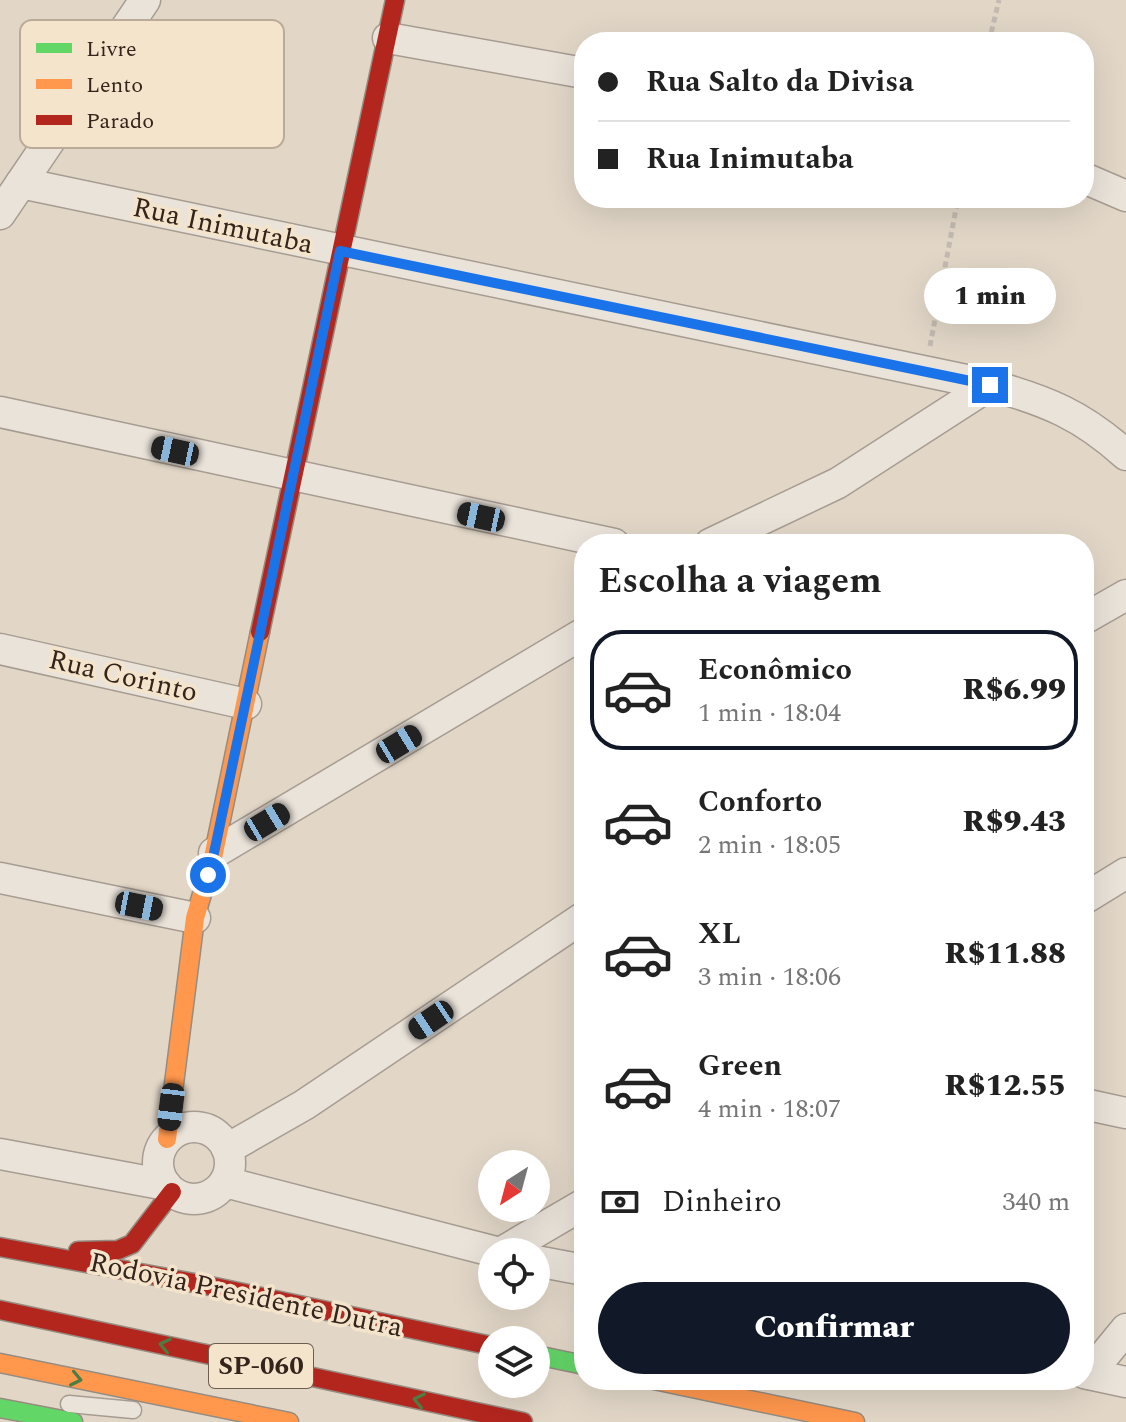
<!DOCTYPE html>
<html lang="pt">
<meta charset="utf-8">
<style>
:root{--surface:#fff;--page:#f2f2f2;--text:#222;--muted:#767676;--line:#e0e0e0;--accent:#111827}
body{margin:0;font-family:Spectral,serif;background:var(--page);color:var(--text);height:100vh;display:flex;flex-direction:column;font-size:30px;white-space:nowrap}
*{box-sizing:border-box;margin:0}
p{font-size:26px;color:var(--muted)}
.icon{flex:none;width:44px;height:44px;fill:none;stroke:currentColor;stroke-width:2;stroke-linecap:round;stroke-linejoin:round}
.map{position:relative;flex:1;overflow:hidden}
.panel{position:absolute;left:574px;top:534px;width:520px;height:856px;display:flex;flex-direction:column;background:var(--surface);border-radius:32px;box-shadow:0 8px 32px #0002}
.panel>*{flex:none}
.hud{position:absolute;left:574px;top:32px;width:520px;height:176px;border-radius:32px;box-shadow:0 8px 32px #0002;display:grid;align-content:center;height:176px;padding:0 24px;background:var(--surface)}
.needle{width:52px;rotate:216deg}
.fabs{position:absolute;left:478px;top:1150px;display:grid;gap:16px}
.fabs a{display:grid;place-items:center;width:72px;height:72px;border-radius:50%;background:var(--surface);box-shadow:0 8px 32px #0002;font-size:40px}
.end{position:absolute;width:36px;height:36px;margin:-18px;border:10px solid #1a73e8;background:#fff;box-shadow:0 0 0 4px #fff}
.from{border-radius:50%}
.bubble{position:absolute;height:56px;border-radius:28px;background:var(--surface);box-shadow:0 8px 32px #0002;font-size:26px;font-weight:800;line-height:56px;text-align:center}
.car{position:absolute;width:24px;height:48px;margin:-24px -12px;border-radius:10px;box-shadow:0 0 6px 2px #0007;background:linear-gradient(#222 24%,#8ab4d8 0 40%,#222 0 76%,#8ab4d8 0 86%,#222 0)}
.hud b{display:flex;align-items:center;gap:28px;height:76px;font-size:30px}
.hud b+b{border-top:2px solid var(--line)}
.hud i{width:20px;height:20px;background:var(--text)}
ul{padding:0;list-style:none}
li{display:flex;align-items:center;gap:24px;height:120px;margin:0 16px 12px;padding:0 8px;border:4px solid transparent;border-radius:32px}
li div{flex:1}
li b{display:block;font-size:30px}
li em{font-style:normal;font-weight:800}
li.active{border-color:var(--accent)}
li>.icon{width:72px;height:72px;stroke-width:1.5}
h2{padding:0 24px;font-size:36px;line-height:96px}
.pay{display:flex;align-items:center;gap:20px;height:88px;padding:0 24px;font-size:30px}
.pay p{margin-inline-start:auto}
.primary-button{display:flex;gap:16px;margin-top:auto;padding:16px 24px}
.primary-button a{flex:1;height:92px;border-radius:48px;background:var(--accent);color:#fff;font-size:32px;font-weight:800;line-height:92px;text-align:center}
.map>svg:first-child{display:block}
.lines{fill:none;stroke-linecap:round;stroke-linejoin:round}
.lane-casing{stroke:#a79c91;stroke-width:19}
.street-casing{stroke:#a79c91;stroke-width:33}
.fast-casing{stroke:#968c81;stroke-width:21}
.slow-casing{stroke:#968c81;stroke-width:21}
.jam-casing{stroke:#968c81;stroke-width:21}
.path{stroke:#c3bab1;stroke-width:5;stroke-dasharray:6 4;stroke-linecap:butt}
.lane{stroke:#eae3da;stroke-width:16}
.street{stroke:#eae3da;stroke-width:30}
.fast{stroke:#63d668;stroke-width:18}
.slow{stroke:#ff974d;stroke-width:18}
.jam{stroke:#b3261e;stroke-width:18}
.oneway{stroke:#4c7d42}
.route{stroke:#1a73e8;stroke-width:10}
.labels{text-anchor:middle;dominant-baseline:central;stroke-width:7;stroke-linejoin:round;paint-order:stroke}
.shield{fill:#f5e4cc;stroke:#6e5e50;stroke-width:2}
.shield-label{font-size:26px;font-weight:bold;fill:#34241b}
.street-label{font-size:28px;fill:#34241b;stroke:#f5e4cc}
.key{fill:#f5e4cc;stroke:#bbaa97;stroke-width:2}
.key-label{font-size:22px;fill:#34241b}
</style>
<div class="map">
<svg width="1126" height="1422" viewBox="0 0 1126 1422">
<rect width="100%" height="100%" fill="#e2d7c7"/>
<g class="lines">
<g class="lane-casing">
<polyline id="lane" points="69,1404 133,1410"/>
</g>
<g class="street-casing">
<g id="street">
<polyline points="388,38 584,73"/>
<polyline points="1084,178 1126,196"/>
<path d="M21 183 990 385C1047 401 1082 415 1126 455"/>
<polyline points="0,214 145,0"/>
<polyline points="0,412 614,544"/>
<polyline points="710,544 838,483 990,385"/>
<polyline points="1084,619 1126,595"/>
<polyline points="0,649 246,704"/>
<polyline points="214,853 584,633"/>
<polyline points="0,878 195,918"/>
<polyline points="1084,899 1126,873"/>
<polyline points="1084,1104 1126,1113"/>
<circle cx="194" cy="1163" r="36"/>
<polyline points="227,1149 304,1105 584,917"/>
<polyline points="0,1154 166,1185"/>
<polyline points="225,1182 496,1252"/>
<polyline points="502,1252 584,1204"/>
<polyline points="536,1261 584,1270"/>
<polyline points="1084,1373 1126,1382"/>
<polyline points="1089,1374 1126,1329"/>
</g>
</g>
<g class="fast-casing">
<g id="fast">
<polyline points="536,1355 584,1365"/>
<polyline points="0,1408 73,1422"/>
</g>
</g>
<g class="slow-casing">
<g id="slow">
<polyline points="167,1139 195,918 214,853 260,632"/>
<polyline points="0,1363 289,1422"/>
<polyline points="654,1380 855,1422"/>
</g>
</g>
<g class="jam-casing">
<g id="jam">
<polyline points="260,632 395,0"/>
<polyline points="0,1247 210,1286 492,1346"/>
<polyline points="78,1251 118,1250 132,1244 172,1192"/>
<polyline points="0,1310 523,1422"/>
</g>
</g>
<g class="path">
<polyline points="989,42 999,0"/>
<polyline points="930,346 958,198"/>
</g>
<use href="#lane" class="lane"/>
<use href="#street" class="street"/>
<use href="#fast" class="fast"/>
<use href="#slow" class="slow"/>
<use href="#jam" class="jam"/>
</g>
<defs><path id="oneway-chevron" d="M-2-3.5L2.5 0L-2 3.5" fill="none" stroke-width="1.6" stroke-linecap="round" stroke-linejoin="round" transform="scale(2)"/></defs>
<g class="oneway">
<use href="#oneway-chevron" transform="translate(165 1345) rotate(-168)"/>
<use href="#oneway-chevron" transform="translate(76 1379) rotate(12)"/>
<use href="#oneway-chevron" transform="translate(419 1400) rotate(-168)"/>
</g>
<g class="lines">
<polyline class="route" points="208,875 214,853 340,251 990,385"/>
</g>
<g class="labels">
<rect class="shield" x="209" y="1344" width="104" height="44" rx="6"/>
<g class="shield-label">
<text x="261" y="1366">SP-060</text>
</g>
<g class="street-label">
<text transform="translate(223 226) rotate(12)">Rua Inimutaba</text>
<text transform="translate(123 676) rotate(13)">Rua Corinto</text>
<text transform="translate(246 1295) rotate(12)">Rodovia Presidente Dutra</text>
</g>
</g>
<rect x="20" y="20" width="264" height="128" rx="12" class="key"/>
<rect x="36" y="43" width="36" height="10" fill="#63d668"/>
<rect x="36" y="79" width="36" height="10" fill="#ff974d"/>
<rect x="36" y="115" width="36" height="10" fill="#b3261e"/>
<g class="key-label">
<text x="86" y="56">Livre</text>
<text x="86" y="92">Lento</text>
<text x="86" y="128">Parado</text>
</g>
</svg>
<div class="fabs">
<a><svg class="needle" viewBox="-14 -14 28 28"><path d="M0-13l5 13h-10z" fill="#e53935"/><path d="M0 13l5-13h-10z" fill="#767676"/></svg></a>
<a><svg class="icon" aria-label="locate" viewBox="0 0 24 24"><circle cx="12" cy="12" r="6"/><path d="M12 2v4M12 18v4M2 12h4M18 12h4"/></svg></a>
<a><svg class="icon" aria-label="layers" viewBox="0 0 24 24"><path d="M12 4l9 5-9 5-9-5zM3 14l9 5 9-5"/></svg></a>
</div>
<i class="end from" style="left:208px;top:875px"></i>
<i class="end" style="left:990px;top:385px"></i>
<div class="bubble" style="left:924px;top:268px;width:132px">1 min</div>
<i class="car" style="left:175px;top:451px;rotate:282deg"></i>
<i class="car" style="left:481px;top:517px;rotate:282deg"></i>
<i class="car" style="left:399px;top:744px;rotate:59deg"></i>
<i class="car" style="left:267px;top:822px;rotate:59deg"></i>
<i class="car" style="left:139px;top:906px;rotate:101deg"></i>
<i class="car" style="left:431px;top:1020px;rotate:236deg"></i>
<i class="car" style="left:171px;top:1107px;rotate:187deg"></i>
<div class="hud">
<b><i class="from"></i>Rua Salto da Divisa</b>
<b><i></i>Rua Inimutaba</b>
</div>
<section class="panel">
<h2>Escolha a viagem</h2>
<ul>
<li class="active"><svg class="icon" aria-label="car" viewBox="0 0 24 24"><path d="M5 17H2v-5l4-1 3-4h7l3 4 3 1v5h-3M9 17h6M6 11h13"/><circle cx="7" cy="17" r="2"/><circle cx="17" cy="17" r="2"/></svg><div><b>Econômico</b><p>1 min · 18:04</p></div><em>R$6.99</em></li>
<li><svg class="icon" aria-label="car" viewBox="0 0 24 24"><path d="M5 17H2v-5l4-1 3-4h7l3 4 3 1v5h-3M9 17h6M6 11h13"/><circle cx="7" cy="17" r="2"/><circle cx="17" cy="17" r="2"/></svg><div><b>Conforto</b><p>2 min · 18:05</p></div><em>R$9.43</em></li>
<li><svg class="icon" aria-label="car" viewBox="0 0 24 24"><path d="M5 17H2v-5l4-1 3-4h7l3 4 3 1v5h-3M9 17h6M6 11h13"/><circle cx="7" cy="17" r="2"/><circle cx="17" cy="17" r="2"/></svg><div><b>XL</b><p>3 min · 18:06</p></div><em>R$11.88</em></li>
<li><svg class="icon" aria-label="car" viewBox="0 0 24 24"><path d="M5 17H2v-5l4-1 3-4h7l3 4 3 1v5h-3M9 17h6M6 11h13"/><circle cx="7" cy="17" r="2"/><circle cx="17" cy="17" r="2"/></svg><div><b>Green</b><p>4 min · 18:07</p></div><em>R$12.55</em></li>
</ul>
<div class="pay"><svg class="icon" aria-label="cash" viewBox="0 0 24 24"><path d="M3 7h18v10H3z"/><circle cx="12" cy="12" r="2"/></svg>Dinheiro<p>340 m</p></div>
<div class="primary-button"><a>Confirmar</a></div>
</section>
</div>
